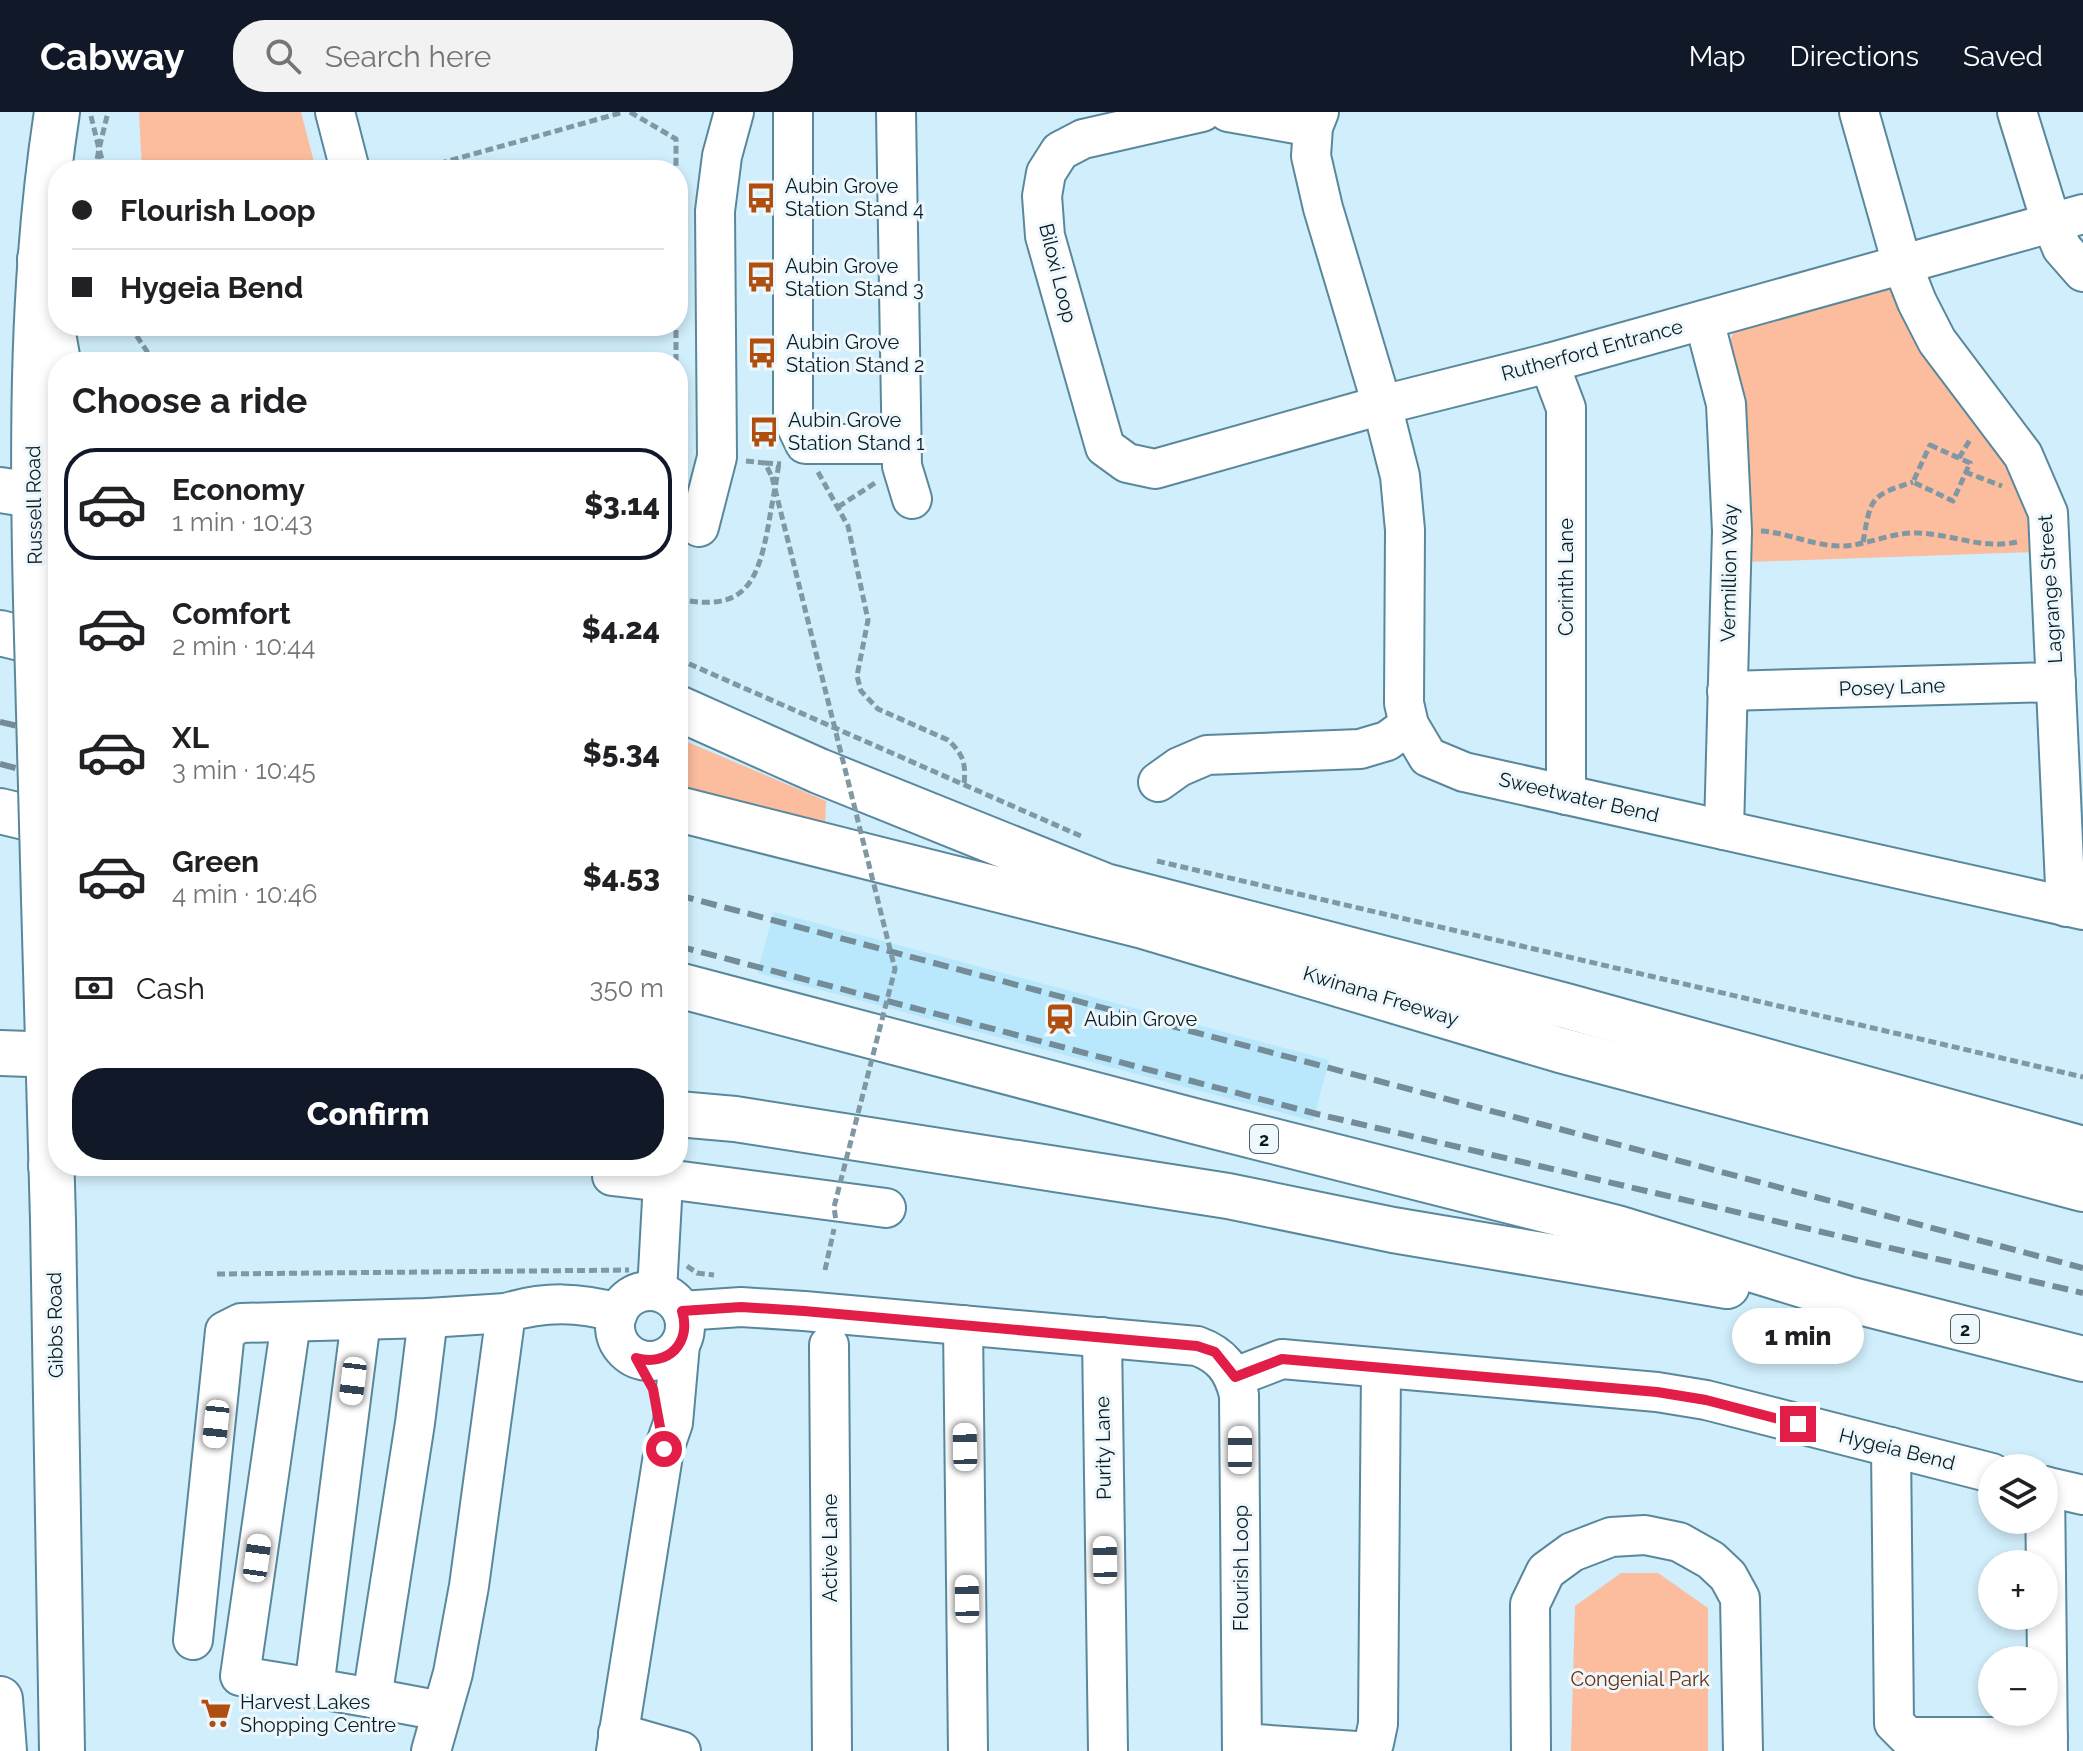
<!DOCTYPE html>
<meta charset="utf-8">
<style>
:root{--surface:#fff;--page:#f2f2f2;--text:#202124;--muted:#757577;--line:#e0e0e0;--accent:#111827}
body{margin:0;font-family:Raleway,sans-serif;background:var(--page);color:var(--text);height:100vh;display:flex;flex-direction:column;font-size:30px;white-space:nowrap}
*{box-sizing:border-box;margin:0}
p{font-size:26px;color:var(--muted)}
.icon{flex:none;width:44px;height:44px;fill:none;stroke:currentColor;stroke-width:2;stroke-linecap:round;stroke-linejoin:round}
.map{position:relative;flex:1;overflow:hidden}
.drawer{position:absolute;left:48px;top:240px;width:640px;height:824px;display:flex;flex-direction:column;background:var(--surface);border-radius:32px;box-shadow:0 4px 12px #0003}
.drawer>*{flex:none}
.hud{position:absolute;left:48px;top:48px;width:640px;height:176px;border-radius:32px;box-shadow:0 4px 12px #0003;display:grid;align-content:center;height:176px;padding:0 24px;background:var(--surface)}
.buttons{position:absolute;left:1978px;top:1342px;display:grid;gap:16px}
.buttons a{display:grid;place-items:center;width:80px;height:80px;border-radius:50%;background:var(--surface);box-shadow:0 4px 12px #0003;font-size:40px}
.end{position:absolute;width:36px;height:36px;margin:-18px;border:10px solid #e11d48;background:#fff;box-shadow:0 0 0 4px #fff}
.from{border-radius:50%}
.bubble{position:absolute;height:56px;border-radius:28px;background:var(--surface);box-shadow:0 4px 12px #0003;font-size:26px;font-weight:800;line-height:56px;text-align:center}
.car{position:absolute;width:24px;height:48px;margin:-24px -12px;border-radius:10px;box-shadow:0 0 6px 2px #0007;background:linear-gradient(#fff 24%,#345 0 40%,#fff 0 76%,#345 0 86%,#fff 0)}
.hud b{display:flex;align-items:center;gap:28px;height:76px;font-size:30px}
.hud b+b{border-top:2px solid var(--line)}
.hud i{width:20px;height:20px;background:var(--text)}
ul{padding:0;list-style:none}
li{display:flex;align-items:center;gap:24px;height:112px;margin:0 16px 12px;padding:0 8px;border:4px solid transparent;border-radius:32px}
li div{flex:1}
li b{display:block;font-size:30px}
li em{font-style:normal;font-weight:800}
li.active{border-color:var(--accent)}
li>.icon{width:72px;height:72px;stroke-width:1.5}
h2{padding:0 24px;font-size:36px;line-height:96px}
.pay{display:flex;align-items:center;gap:20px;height:88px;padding:0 24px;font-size:30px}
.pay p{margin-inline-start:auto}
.cta{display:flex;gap:16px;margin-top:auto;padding:16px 24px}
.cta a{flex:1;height:92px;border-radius:32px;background:var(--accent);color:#fff;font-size:32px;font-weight:800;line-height:92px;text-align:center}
header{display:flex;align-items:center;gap:48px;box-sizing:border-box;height:112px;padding:0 40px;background:var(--accent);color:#fff}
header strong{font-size:38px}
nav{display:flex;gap:44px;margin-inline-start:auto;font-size:28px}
.search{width:560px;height:72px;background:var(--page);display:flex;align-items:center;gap:20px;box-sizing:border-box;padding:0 28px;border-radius:32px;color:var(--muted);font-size:30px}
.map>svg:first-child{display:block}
.built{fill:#b9e7fc}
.green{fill:#fcbc9e}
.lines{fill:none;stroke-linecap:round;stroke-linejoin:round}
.minor-casing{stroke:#59889c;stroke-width:42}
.major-casing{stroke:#59889c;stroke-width:48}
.highway-casing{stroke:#59889c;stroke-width:48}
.path{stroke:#7f98a3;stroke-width:5;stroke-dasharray:8 4;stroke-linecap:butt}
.minor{stroke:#fff;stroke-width:38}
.major{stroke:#fff;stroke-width:44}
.highway{stroke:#fff;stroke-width:44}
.rail{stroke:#738c97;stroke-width:6;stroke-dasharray:16 8;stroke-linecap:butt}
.major-bridge-casing{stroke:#59889c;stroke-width:48;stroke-linecap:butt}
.path-bridge{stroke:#7f98a3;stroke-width:5;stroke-dasharray:8 4;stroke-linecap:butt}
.major-bridge{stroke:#fff;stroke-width:44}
.route{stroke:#e11d48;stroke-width:10}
.labels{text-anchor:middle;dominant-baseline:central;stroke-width:6;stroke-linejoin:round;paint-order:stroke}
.shield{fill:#edf7fc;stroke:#4d5e65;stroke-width:2}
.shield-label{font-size:18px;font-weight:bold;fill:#091c24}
.poi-label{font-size:20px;fill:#091c24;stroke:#edf7fc;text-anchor:start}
.street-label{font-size:20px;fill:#091c24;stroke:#edf7fc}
.park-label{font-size:20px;fill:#642e0f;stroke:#edf7fc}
</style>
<header>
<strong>Cabway</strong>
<div class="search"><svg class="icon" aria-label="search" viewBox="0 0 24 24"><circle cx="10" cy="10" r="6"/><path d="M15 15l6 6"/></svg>Search here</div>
<nav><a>Map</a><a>Directions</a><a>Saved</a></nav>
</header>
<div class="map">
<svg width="2083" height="1639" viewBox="0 0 2083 1639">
<rect width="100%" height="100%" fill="#d0eefb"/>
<polygon class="built" points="774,800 1329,948 1313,1009 757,861"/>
<g class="green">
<polygon points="139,0 301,0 316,58 142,58"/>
<polygon points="1880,173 1899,182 2023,367 2036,440 1747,450 1728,240 1732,223 1749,209"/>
<polygon points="678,626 826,689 825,715 678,674"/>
<polygon points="1621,1461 1658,1461 1708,1496 1708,1639 1571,1639 1575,1494"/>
</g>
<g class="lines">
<g class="minor-casing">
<g id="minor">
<polyline points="335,0 350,58"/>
<polyline points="793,0 793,307 805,332 902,332"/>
<polyline points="896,0 902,354 912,387"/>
<polyline points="1202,0 1083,27 1060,39 1046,61 1042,84 1045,124 1105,335 1127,351 1155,357 1382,293 1549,251 2083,102"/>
<polyline points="1228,0 1313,15"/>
<polyline points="1319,0 1313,15 1311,44 1323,96 1382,293 1400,364 1405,418 1404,591 1409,613 1428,645 1464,660 2083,798"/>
<polyline points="1859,0 1902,152 1917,190 1937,229 2023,343 2048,401 2066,795"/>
<polyline points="2017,0 2051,110 2062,136 2083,160"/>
<polyline points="1704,208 1726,292 1732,419 1724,718"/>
<polyline points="1549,251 1566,296 1566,683"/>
<polyline points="699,415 717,345 715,99 722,44 734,0"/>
<polyline points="1727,579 2056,570"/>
<polyline points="1158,670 1179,655 1207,643 1360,637 1387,629 1409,613"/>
<polyline points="612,1064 663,1070 657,1179"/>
<polyline points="663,1070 674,1068 886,1096"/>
<circle cx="650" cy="1214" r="35"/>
<path d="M682 1199 741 1195 804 1199 1197 1234C1222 1243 1233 1258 1239 1283L1242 1639"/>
<polyline points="428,1206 415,1311 372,1586 441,1599"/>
<polyline points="361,1208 314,1576 372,1586"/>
<polyline points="291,1210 240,1564 314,1576"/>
<polyline points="963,1213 968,1639"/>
<polyline points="1102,1225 1108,1639"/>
<polyline points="829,1233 832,1639"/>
<polyline points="1235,1265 1282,1247 1657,1280 1706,1288 1992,1361"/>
<polyline points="1891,1335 1894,1611 1908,1625 2048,1625"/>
<polyline points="2044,1374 2083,1383"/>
<polyline points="2045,1374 2048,1639"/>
<polyline points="193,1528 225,1219 241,1211 428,1206 506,1201"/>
<polyline points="618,1621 681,1639"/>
<polyline points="1242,1631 1356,1639"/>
<path d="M431 1639 453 1561 469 1474 506 1201C545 1189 579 1190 618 1201"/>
<polyline points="616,1639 664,1337 673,1311 680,1232"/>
<polyline points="1364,1639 1374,1631 1378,1612 1381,1256"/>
<polyline points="1531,1639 1530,1492 1546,1459 1572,1440 1611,1425 1645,1423 1679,1430 1711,1448 1728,1464 1740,1486 1743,1639"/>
</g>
</g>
<g class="major-casing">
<g id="major">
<path d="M36 488C32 325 32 162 57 0"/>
<polyline points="44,787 53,1108 62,1639"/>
<polyline points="0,1587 4,1639"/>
</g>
</g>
<g class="highway-casing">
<g id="highway">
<polyline points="40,147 58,250"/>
<polyline points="0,378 58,387"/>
<polyline points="0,521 58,535"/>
<polyline points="678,596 819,659 1105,774 1566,894 2083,1037"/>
<polyline points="678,697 1143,814 1560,938 2083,1077"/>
<polyline points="0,699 58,713"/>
<polyline points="678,873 1194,1009 1617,1116 1848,1187 2083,1247"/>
<polyline points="0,941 58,943"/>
<polyline points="678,1002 735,1007 1228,1084 1393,1118 1727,1174"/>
<polyline points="51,1054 58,1045"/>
</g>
</g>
<g class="path">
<polyline points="630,0 676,27 676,58"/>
<polyline points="91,4 99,37 95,58"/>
<polyline points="105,58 99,37 108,0"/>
<polyline points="416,58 624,0"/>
<polyline points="130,214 154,250"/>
<polyline points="676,250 676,214"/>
<polygon points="1930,333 1970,351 1953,389 1913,370"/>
<polyline points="1959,346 1971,326"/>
<polyline points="746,349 765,351 772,365"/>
<polyline points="765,351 781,352"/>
<path d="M818 360 848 414 868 508 857 564 861 579 878 597 948 628C964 643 966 652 964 673"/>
<polyline points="1965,360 2002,374"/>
<polyline points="838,395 878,369"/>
<path d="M1761 419C1790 421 1815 435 1845 434 1870 432 1893 420 1918 421 1954 422 1984 439 2021 429"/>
<path d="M1863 430C1871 386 1869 384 1913 370"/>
<path d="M678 487C746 501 758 470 769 410 772 390 777 369 779 349"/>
<polyline points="678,547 1083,725"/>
<polyline points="1157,749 2083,965"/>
<polyline points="687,1154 697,1161 714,1163"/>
<polyline points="825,1158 834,1117"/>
<polyline points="217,1162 629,1158"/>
</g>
<use href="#minor" class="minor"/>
<use href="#major" class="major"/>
<use href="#highway" class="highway"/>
<g class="rail">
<polyline points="0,610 58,623"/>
<polyline points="0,652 58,667"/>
<polyline points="678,783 2083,1156"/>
<polyline points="678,834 1317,1002 2083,1181"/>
</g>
<g class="major-bridge-casing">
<polyline id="major-bridge" points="36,488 44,787"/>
</g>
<polyline class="path-bridge" points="772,365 895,857 834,1095 836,1109"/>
<use href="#major-bridge" class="major-bridge"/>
</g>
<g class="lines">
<path class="route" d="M664 1337 653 1277 636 1246C668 1255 692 1231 682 1199L741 1195 804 1199 1197 1234 1215 1240 1235 1265 1282 1247 1657 1280 1706 1288 1798 1312"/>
</g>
<defs>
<g id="bus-bare" transform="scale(2.4)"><path d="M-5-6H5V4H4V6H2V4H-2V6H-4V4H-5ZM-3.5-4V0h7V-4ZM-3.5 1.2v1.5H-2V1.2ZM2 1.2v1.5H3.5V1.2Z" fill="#b04e0f" stroke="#edf7fc" stroke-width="2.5" paint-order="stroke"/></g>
<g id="station-bare" transform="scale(2.4)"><path d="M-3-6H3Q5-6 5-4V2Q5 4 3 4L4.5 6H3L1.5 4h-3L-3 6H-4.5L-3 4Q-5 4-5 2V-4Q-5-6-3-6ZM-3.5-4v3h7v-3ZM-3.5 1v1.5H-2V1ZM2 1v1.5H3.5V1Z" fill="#b04e0f" stroke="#edf7fc" stroke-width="2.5" paint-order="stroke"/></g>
<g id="supermarket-bare" transform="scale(2.4)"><path d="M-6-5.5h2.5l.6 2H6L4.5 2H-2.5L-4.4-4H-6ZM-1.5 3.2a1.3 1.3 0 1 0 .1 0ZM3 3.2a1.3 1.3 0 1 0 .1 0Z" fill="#b04e0f" stroke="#edf7fc" stroke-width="2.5" paint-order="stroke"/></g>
</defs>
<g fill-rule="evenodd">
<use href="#bus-bare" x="761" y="86"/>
<use href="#bus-bare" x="761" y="165"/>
<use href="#bus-bare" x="762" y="241"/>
<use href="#bus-bare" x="764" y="320"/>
<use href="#station-bare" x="1060" y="907"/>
<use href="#supermarket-bare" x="216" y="1601"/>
</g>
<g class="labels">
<g class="shield">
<rect x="1250" y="1013" width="28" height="28" rx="6"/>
<rect x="1951" y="1203" width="28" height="28" rx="6"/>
</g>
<g class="shield-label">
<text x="1264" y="1027">2</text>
<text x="1965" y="1217">2</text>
</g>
<g class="poi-label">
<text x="785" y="74">Aubin Grove<tspan x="785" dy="23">Station Stand 4</tspan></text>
<text x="785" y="154">Aubin Grove<tspan x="785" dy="23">Station Stand 3</tspan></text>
<text x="786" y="230">Aubin Grove<tspan x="786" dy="23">Station Stand 2</tspan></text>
<text x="788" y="308">Aubin Grove<tspan x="788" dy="23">Station Stand 1</tspan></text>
<text x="1084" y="907">Aubin Grove</text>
<text x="240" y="1590">Harvest Lakes<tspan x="240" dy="23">Shopping Centre</tspan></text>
</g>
<g class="street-label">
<text transform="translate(1058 161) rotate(76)">Biloxi Loop</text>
<text transform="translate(1592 238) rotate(-15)">Rutherford Entrance</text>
<text transform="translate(34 393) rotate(-91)">Russell Road</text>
<text transform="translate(1729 461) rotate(-89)">Vermillion Way</text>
<text transform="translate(1566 465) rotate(-90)">Corinth Lane</text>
<text transform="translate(2050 477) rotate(-94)">Lagrange Street</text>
<text transform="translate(1892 575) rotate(-2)">Posey Lane</text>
<text transform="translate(1579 685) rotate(13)">Sweetwater Bend</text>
<text transform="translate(1381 884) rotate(17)">Kwinana Freeway</text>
<text transform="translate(55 1213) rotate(-91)">Gibbs Road</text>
<text transform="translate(1103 1336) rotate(-91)">Purity Lane</text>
<text transform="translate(1897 1337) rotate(14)">Hygeia Bend</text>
<text transform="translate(830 1436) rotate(-90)">Active Lane</text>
<text transform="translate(1241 1456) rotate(-90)">Flourish Loop</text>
</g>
<g class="park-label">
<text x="1640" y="1567">Congenial Park</text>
</g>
</g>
</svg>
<div class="buttons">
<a><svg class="icon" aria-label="layers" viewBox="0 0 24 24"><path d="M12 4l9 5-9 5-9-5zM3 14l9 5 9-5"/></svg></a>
<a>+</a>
<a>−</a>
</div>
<i class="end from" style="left:664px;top:1337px"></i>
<i class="end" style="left:1798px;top:1312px"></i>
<div class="bubble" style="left:1732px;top:1196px;width:132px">1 min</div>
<i class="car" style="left:353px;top:1269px;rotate:187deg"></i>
<i class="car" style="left:216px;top:1312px;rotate:186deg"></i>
<i class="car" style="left:965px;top:1335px;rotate:359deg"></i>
<i class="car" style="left:1240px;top:1338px;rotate:0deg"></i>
<i class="car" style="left:257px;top:1446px;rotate:8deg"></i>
<i class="car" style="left:1105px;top:1448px;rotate:359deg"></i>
<i class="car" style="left:967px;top:1487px;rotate:359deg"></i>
<div class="hud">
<b><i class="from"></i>Flourish Loop</b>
<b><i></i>Hygeia Bend</b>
</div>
<section class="drawer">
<h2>Choose a ride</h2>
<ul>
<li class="active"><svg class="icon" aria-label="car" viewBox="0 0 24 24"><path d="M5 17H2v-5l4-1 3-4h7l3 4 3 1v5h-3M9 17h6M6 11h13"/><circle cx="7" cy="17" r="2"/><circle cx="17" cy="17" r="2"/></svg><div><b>Economy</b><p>1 min · 10:43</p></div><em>$3.14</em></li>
<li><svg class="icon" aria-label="car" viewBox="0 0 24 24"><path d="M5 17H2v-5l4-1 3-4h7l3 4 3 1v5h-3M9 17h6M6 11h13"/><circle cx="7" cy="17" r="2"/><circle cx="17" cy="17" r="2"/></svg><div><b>Comfort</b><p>2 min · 10:44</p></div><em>$4.24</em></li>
<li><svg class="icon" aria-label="car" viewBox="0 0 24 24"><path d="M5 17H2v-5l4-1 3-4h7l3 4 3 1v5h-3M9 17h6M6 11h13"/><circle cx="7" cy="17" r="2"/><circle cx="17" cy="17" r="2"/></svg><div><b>XL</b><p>3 min · 10:45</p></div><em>$5.34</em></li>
<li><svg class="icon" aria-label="car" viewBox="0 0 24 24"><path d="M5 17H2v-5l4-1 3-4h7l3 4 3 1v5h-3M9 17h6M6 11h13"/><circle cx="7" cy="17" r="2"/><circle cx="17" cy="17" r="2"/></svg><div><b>Green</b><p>4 min · 10:46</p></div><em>$4.53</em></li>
</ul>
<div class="pay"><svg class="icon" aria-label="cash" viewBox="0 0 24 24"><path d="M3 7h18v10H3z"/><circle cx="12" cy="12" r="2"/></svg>Cash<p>350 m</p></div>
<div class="cta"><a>Confirm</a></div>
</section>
</div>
